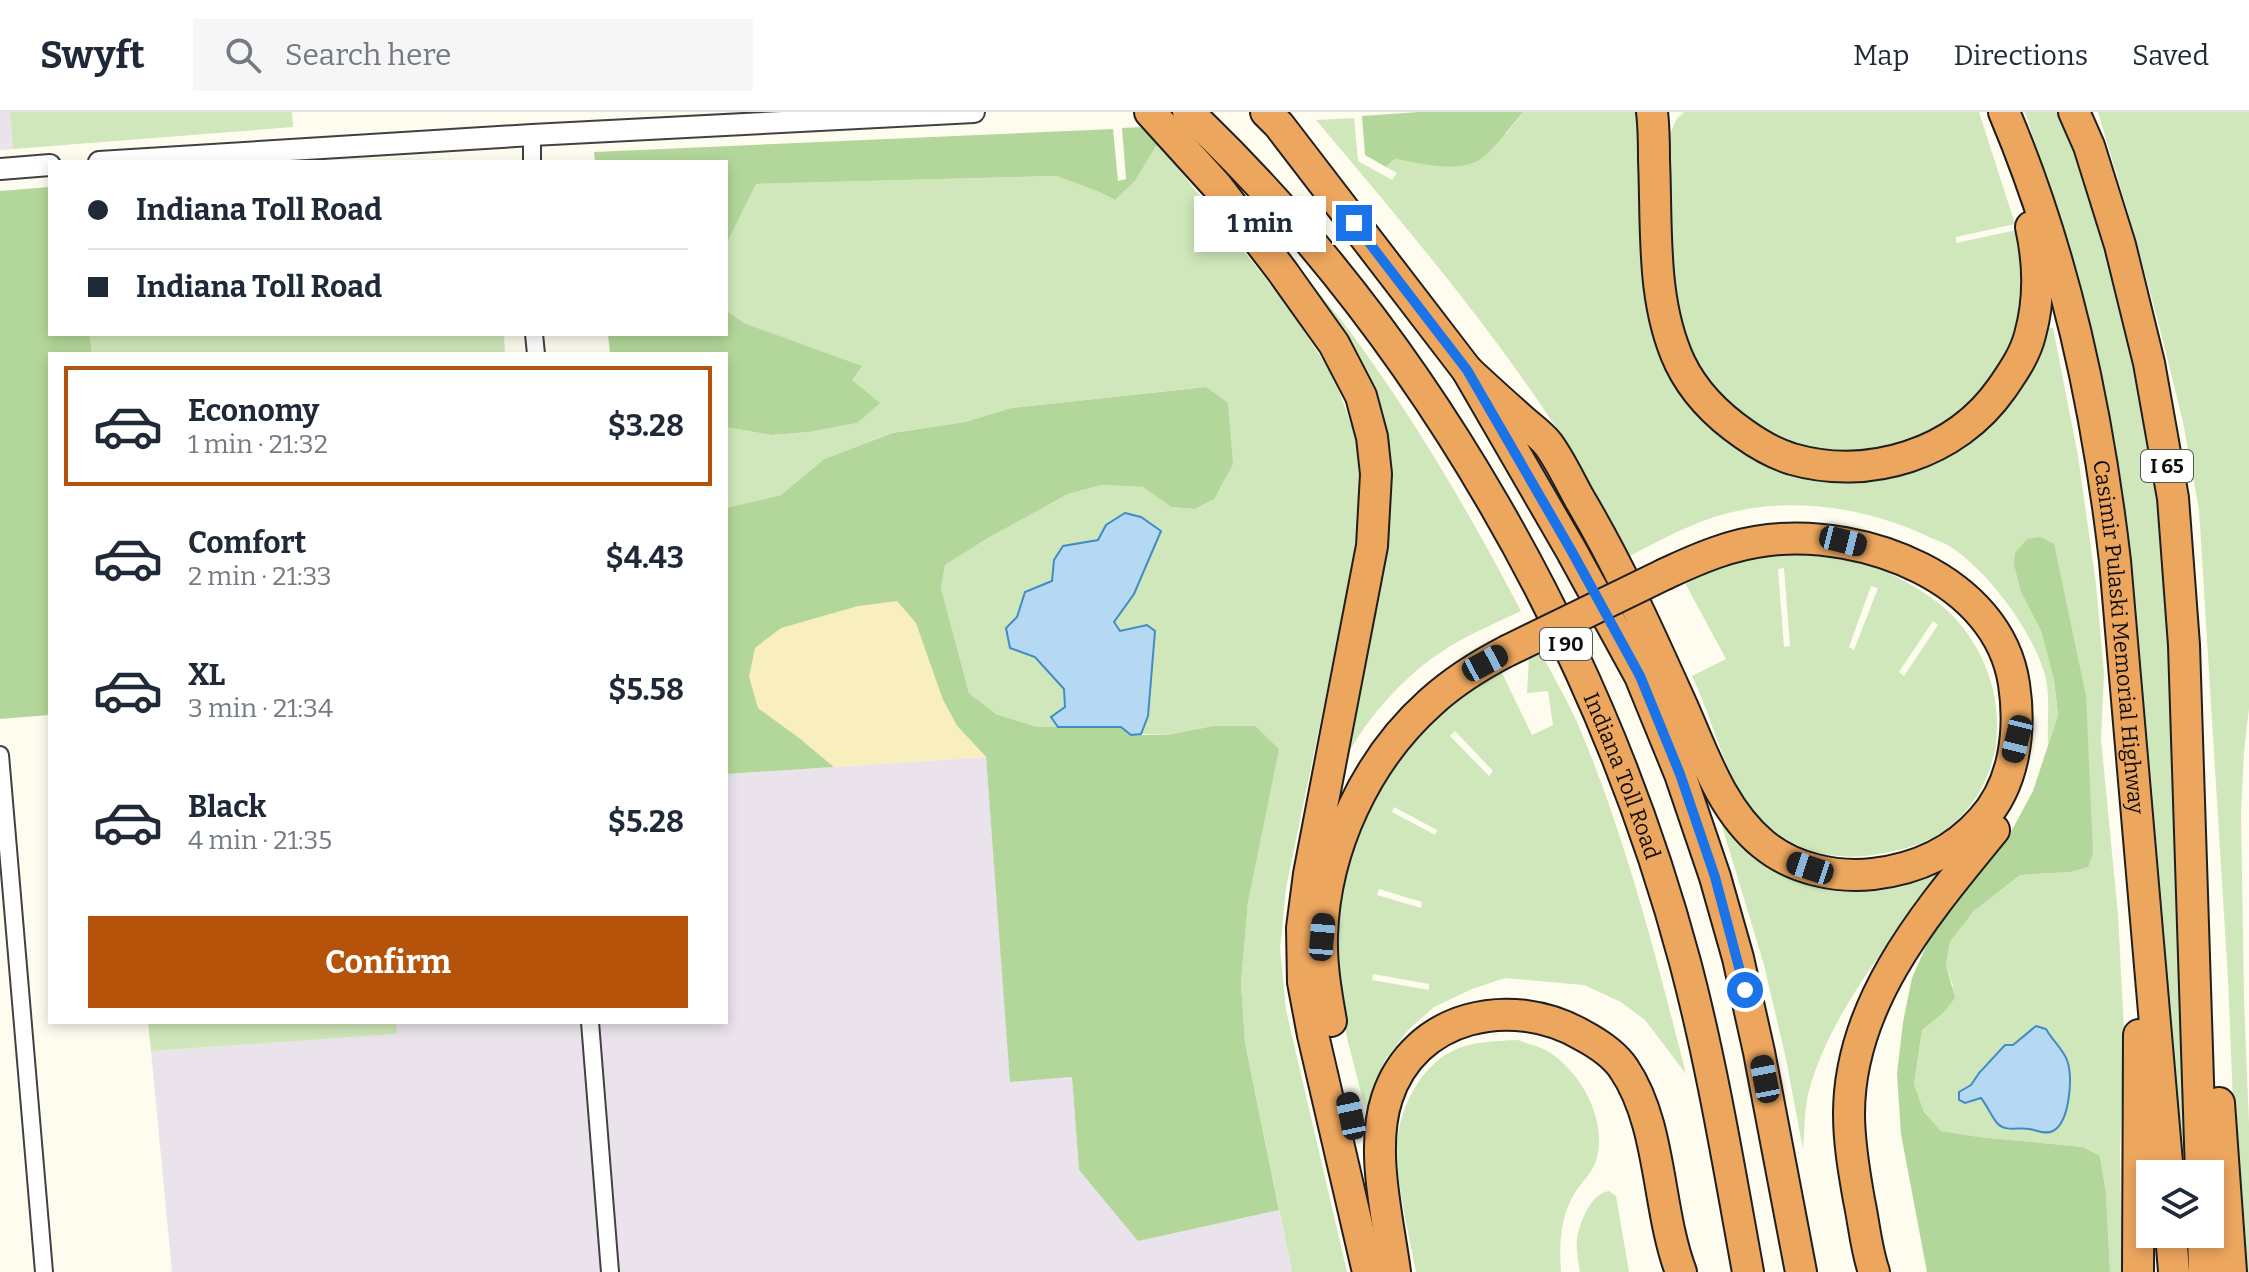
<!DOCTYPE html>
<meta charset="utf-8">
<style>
:root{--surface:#fff;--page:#f6f6f7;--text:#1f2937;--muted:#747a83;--line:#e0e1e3;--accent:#b45309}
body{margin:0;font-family:Bitter,serif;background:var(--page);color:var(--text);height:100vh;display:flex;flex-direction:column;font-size:30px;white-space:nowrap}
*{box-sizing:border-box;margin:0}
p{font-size:26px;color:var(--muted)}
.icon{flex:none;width:44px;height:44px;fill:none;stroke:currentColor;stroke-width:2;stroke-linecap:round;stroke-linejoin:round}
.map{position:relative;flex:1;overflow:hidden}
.side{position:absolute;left:48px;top:240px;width:680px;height:672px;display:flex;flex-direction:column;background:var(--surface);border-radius:0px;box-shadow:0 4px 12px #0003}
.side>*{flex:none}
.guide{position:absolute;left:48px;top:48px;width:680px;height:176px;border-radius:0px;box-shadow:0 4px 12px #0003;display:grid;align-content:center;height:176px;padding:0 40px;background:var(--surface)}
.buttons{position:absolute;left:2136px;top:1048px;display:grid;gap:16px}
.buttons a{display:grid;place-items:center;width:88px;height:88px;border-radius:0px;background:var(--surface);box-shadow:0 4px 12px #0003;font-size:40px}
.end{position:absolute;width:36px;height:36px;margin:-18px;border:10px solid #1a73e8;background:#fff;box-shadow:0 0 0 4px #fff}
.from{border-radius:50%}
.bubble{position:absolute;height:56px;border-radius:0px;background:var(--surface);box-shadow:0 4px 12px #0003;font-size:26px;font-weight:700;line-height:56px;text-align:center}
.car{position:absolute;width:24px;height:48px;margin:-24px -12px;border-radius:10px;box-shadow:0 0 6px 2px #0007;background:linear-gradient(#222 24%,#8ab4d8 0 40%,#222 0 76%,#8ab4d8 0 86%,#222 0)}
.guide b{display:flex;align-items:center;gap:28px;height:76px;font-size:30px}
.guide b+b{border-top:2px solid var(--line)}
.guide i{width:20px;height:20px;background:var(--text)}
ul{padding:14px 0 0;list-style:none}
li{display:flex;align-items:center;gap:24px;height:120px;margin:0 16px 12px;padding:0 24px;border:4px solid transparent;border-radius:0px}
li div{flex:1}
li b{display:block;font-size:30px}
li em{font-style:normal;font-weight:700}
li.on{border-color:var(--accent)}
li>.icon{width:72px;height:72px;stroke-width:1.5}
.button{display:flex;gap:16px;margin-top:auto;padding:16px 40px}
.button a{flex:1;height:92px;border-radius:0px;background:var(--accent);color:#fff;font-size:32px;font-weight:700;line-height:92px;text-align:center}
header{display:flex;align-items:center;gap:48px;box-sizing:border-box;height:112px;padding:0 40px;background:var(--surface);border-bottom:2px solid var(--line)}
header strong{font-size:38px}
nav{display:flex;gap:44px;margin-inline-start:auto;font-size:28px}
.search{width:560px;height:72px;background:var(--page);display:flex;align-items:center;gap:20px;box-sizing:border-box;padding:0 28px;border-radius:0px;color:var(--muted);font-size:30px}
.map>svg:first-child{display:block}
.industrial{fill:#ebe3ec}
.green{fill:#cfe7ba;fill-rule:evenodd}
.forest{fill:#b3d79a}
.sand{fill:#f8eebe}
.water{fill:#b6d9f3;stroke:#418bc7;stroke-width:2}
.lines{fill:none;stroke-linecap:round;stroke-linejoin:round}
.minor-casing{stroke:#414141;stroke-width:20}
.tertiary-casing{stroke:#414141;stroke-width:24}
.motorway-casing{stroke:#1f1f1f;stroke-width:34}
.minor{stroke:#fff;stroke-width:16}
.tertiary{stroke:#fff;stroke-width:20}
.motorway{stroke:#eda65e;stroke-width:30}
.motorway-bridge-casing{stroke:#1f1f1f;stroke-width:34;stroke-linecap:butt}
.motorway-bridge{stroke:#eda65e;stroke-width:30}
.route{stroke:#1a73e8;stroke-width:10}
.labels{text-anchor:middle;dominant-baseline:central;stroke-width:8;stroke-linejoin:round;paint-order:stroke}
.shield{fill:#fff;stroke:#565656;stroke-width:2}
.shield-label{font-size:20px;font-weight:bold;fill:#0e0e0e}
.street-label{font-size:22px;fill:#0e0e0e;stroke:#fff}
</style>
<header>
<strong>Swyft</strong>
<div class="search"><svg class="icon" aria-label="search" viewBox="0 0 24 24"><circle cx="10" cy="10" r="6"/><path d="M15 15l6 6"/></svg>Search here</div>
<nav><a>Map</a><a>Directions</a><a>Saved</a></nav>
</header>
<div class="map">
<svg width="2249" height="1160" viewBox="0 0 2249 1160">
<rect width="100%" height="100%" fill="#fefcef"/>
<g class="industrial">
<polygon points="0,0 10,0 13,37 0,38"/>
<polygon points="986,645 1011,969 1072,965 1079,1058 1138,1128 1279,1098 1292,1160 172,1160 151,939 396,922 396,910 726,910 726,662"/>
</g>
<g class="green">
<polygon points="10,0 292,0 293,15 13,37"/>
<path d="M1523 0H1635L1639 6 1647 180 1747 338 1920 353 2045 216H2053L2078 344 2096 472 2104 562 2101 627 2118 803 2124 919 2120 1038 2122 1160H2110L2106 1081 2100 1044 2083 1035 1979 1025 1941 1019 1924 1000 1914 972 1922 918 1942 902 1953 874 1946 853 1950 830 1974 799 2020 763 2070 760 2086 584 2021 480 2041 519 2054 568 2058 603 2048 633C2047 614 2050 585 2046 567 2035 522 1990 461 1951 435 1945 431 1936 428 1929 425 1869 396 1794 384 1728 401 1693 410 1660 428 1628 445 1605 403 1584 357 1557 317 1485 207 1400 108 1316 8L1354 6 1358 49 1392 68 1397 61 1386 55 1395 47 1448 54 1506 22ZM2036 914 2046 917C2051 925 2061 936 2063 943 2069 962 2075 1008 2053 1019 2044 1023 2036 1018 2028 1017 2018 1015 2006 1020 1998 1012 1992 1005 1987 993 1981 985L1965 991 1959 980 1971 973 2005 933H2013Z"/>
<polygon points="1684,0 1979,0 2015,112 1956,125 1956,131 2017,118 2023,136 2024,180 2011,230 1989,271 1960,300 1929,319 1886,336 1848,342 1803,335 1766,317 1727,291 1701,258 1683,226 1675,188 1668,27 1676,8"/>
<polygon points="2025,0 2063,0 2111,154 2132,239 2150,328 2162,409 2171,511 2188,1062 2180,1062 2083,194 2064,121"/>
<polygon points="2098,0 2249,0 2249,596 2244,639 2241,702 2244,887 2249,1012 2249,1160 2242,1160 2237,1089 2228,867 2199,398 2183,310 2162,225 2137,131"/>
<polygon points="1158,31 1288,195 1334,265 1356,326 1361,388 1351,462 1286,776 1280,837 1286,898 1347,1160 1292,1160 1245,931 1241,871 1248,790 1278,637 1213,614 1167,623 1141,622 1148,604 1155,519 1147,513 1120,519 1114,510 1134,482 1160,418 1106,413 1098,428 1063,434 1055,448 1052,469 1025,480 1017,505 1006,516 1010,536 1035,545 1064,577 1065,595 1051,605 1058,615 1037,615 996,602 969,581 941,476 945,453 988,426 1068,382 1101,373 1143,375 1171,395 1195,397 1214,387 1205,275 1011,296 965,310 891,321 824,347 781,383 726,396 726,315 771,323 809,320 857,311 852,267 861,254 744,211 726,198 726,133 756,72 1056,64 1097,79 1115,88 1135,69"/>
<path d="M1301 159C1317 180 1336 200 1351 221 1416 309 1470 402 1521 499 1500 509 1479 518 1459 529 1409 557 1370 601 1343 650L1386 392Z"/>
<polygon points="90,222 504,222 505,242 92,242"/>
<path d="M1799 439C1813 441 1828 441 1842 444 1877 453 1927 477 1953 504 2007 561 2016 655 1954 711 1930 733 1896 740 1865 744 1827 748 1786 734 1759 706 1727 673 1713 607 1692 564L1726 547 1684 469 1717 454 1755 442ZM1784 456 1790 534 1784 535 1778 457ZM1871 474 1878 476 1854 538 1849 535ZM1933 509 1938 513 1904 564 1899 560Z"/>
<path d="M1540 539C1552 562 1566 586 1577 610 1625 722 1656 844 1686 962L1645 908 1621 890 1584 873 1505 866 1472 877 1434 895 1409 917 1385 948 1373 978 1367 1003C1355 956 1340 907 1335 859 1329 798 1348 735 1376 682 1381 673 1385 663 1391 655 1420 614 1460 585 1501 559L1532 623 1553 613 1548 579 1527 581 1529 544ZM1455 619 1493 659 1489 664 1450 624ZM1394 695 1437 718 1435 723 1392 700ZM1379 777 1422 790 1421 796 1377 783ZM1373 862 1429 872V878L1372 868Z"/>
<path d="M1730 711 1810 768 1962 736C1908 807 1835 889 1810 975 1804 994 1805 1017 1803 1037L1786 947 1764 853 1722 714Z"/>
<polygon points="148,910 396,910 397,922 151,939"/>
<path d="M1518 928C1527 932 1539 934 1547 939 1580 958 1607 1007 1597 1045 1594 1060 1582 1069 1574 1082 1560 1106 1559 1133 1561 1160H1416C1409 1123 1397 1074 1397 1038 1397 999 1420 952 1457 937 1476 929 1497 929 1518 928Z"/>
<path d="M1609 1079 1616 1084 1629 1160H1580C1578 1149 1576 1137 1577 1126 1580 1110 1591 1081 1609 1079Z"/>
</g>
<g class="forest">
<path d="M1419 0H1523C1513 12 1489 44 1476 50 1451 60 1420 51 1395 47L1386 55 1365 43 1362 4Z"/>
<polygon points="1143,15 1158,31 1135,69 1115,88 1097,79 1056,64 756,72 726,133 726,50 595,50 594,40 1113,17 1118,69 1126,67 1122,16"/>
<polygon points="50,75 50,222 90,222 92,242 50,242 50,603 0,607 0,79"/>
<polygon points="726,198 744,211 862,254 852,268 880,291 857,311 809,320 771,323 726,315 726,242 610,242 608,222 726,222"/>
<polygon points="1206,275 1228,291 1233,352 1214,387 1195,397 1171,395 1143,375 1101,373 1068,382 988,426 945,453 941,476 969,581 996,602 1037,615 1121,615 1132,623 1167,623 1213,614 1255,614 1279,637 1248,790 1241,871 1245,931 1279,1098 1138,1129 1079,1058 1072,965 1010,970 986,645 957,614 943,588 930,555 803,629 834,655 726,662 726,396 781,383 824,347 892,321 965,310 1011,296"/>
<polygon points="2041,425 2054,432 2086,584 2093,741 2088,755 2070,760 2020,763 1974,799 1950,830 1946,853 1955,886 1942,902 1922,918 1914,972 1924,1000 1941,1019 1979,1025 2083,1035 2100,1044 2106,1081 2110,1160 1927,1160 1901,1022 1897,962 1903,910 1912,866 1935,814 2012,718 2033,679 2058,603 2054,568 2041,519 2021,480 2014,452 2015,441 2027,427"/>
</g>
<polygon class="sand" points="897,489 916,511 943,588 957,614 986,645 834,655 803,629 758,596 749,565 755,536 781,516 858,494"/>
<g class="water">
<polygon points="1125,401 1141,405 1161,419 1134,482 1114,510 1120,519 1147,513 1155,519 1148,604 1141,622 1131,623 1121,615 1058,615 1051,605 1065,595 1064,577 1035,545 1010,536 1006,516 1017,505 1025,480 1052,469 1054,448 1063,434 1098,428 1106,413"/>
<path d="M2036 914 2046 917C2052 928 2063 937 2067 948 2073 965 2070 1010 2053 1019 2045 1023 2037 1018 2029 1017 2019 1015 2006 1020 1998 1012 1992 1006 1987 993 1981 986L1965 991 1959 988V980L1971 973 1979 961 2005 933H2013Z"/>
</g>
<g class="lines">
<g class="minor-casing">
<g id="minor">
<polyline points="532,50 532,23"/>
<polyline points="534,222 536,242"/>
<polyline points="0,643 44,1160"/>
<polyline points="590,910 610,1160"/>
</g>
</g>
<g class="tertiary-casing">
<g id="tertiary">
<polyline points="99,50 532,23 974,0"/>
<polyline points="0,57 50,53"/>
</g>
</g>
<g class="motorway-casing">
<g id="motorway">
<polyline points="1150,0 1217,74 1282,159 1334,232 1361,284 1372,325 1376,362 1372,434 1309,762 1302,816 1303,870 1313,923 1368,1160"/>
<path id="s1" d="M1188 0C1424 224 1601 536 1685 850 1712 952 1729 1056 1748 1160"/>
<polyline points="1266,0 1279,13 1467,258 1571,438 1640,564 1680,662 1715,765 1738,846 1759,940 1801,1160"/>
<path d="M1652 0C1654 16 1654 32 1654 48 1657 115 1651 189 1680 251 1694 280 1718 304 1744 322 1758 332 1776 342 1792 347 1869 369 1956 342 2002 276 2013 260 2025 243 2030 223 2040 187 2039 151 2031 115"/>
<path id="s2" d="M2004 0C2065 144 2097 295 2115 449L2168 1062"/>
<polyline points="2074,0 2089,34 2120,133 2149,251 2173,386 2184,533 2201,1062"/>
<path d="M1467 258C1485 275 1504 292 1523 309 1531 316 1541 323 1548 332 1560 348 1569 368 1579 386 1619 453 1651 525 1683 596 1704 644 1722 698 1763 732 1793 757 1836 766 1873 762 1916 757 1953 741 1982 708 2015 672 2021 618 2014 572 1998 466 1863 417 1769 428 1732 432 1699 446 1665 462"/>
<path d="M1331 909C1326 881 1321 852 1322 823 1325 736 1366 648 1431 590 1454 569 1480 553 1507 539"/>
<polyline points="2219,991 2231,1160"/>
<polyline points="2171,1122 2174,1160"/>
<polyline points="2203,1122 2204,1160"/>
<path d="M1395 1160C1388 1107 1370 1037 1387 986 1414 903 1511 882 1582 923 1597 931 1615 943 1624 957 1662 1013 1657 1097 1681 1160"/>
<path d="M1874 1160C1866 1137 1864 1111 1859 1088 1854 1060 1849 1031 1849 1002 1849 890 1927 800 1994 718"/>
<polyline points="2138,1160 2139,923"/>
</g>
</g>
<use href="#minor" class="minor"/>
<use href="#tertiary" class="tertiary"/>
<use href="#motorway" class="motorway"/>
<g class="motorway-bridge-casing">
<polyline id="motorway-bridge" points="1507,539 1665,462"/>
</g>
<use href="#motorway-bridge" class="motorway-bridge"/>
</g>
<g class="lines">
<polyline class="route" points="1354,111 1467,258 1571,438 1640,564 1680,662 1715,765 1745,878"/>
</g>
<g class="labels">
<g class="shield">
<rect x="2141" y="338" width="52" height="32" rx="6"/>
<rect x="1540" y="516" width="52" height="32" rx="6"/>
</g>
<g class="shield-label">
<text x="2167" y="354">I 65</text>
<text x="1566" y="532">I 90</text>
</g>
<g class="street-label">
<text stroke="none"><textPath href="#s2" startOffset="540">Casimir Pulaski Memorial Highway</textPath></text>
<text stroke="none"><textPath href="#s1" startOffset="800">Indiana Toll Road</textPath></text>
</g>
</g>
</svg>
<div class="buttons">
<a><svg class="icon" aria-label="layers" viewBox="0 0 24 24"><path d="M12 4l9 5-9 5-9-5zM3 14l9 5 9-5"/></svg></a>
</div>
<i class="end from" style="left:1745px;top:878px"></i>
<i class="end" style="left:1354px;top:111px"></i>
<div class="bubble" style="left:1194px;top:84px;width:132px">1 min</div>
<i class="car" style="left:1843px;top:429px;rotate:104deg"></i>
<i class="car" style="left:1485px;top:551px;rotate:62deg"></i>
<i class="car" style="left:2017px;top:627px;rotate:194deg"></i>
<i class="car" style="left:1810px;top:756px;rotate:288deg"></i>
<i class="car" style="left:1322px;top:825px;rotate:5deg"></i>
<i class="car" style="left:1765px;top:967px;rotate:349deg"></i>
<i class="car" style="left:1351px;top:1004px;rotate:348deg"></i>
<div class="guide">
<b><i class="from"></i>Indiana Toll Road</b>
<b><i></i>Indiana Toll Road</b>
</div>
<section class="side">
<ul>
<li class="on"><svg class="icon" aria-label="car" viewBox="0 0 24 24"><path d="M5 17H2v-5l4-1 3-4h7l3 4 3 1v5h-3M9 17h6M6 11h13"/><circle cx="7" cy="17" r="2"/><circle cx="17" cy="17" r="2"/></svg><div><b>Economy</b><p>1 min · 21:32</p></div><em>$3.28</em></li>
<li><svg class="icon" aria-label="car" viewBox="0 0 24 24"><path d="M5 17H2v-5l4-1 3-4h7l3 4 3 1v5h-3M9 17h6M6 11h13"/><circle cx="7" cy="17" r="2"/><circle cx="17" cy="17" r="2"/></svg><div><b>Comfort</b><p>2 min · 21:33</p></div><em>$4.43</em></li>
<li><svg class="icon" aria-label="car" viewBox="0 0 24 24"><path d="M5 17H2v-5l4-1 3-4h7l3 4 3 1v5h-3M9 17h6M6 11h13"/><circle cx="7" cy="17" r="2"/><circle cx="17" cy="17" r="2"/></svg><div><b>XL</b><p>3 min · 21:34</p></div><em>$5.58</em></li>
<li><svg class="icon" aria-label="car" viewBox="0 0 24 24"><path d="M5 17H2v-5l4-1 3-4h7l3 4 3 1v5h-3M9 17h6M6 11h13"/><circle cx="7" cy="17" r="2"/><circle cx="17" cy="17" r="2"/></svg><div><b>Black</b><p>4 min · 21:35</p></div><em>$5.28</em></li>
</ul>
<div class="button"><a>Confirm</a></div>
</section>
</div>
